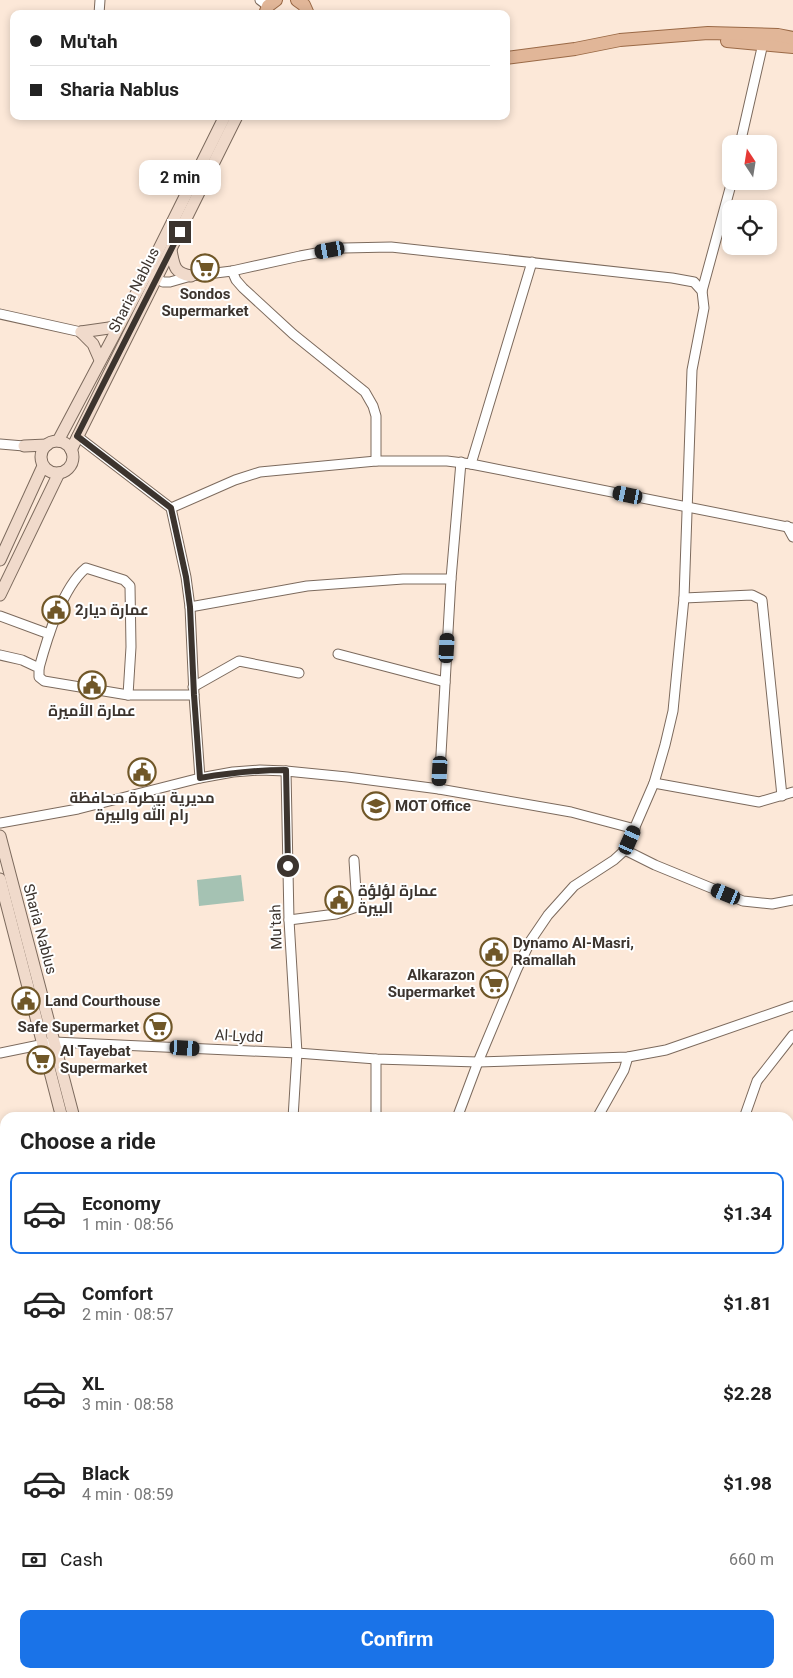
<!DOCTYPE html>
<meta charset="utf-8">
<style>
:root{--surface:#fff;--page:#f2f2f2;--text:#222;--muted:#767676;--line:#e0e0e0;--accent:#1a73e8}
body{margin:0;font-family:Roboto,Cairo,sans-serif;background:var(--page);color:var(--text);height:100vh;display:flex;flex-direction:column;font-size:19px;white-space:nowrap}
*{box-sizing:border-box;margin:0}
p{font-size:16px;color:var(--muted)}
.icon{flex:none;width:28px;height:28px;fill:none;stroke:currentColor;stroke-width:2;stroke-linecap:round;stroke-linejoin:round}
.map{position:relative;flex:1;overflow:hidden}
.sheet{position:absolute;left:0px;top:1112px;width:794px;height:566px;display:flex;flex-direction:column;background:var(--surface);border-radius:15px 15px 0 0;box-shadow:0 2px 8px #0003}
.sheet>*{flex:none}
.banner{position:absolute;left:10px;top:10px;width:500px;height:110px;border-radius:10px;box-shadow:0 2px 8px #0003;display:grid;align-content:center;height:110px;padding:0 20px;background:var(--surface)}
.needle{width:32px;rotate:348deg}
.controls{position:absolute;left:722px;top:135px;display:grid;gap:10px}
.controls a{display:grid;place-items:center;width:55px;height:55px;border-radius:10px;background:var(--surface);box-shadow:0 2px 8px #0003;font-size:25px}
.end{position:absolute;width:22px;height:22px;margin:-11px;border:6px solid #3c342e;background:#fff;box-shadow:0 0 0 2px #fff}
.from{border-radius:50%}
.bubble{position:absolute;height:35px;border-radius:10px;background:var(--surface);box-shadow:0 2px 8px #0003;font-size:16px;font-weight:700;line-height:35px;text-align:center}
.car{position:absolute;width:15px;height:30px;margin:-15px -8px;border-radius:6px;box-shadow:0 0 4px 1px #0007;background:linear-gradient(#222 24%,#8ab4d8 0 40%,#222 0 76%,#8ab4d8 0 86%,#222 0)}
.banner b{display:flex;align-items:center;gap:18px;height:48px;font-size:19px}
.banner b+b{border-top:1px solid var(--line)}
.banner i{width:12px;height:12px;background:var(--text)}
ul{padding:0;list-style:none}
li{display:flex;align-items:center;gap:15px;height:82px;margin:0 10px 8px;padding:0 10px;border:2px solid transparent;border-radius:10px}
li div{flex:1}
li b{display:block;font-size:19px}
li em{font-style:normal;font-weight:700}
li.current{border-color:var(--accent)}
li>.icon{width:45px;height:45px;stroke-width:1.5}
h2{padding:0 20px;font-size:22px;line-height:60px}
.pay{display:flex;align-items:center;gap:12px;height:55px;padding:0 20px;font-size:19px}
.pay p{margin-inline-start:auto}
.cta{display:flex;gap:10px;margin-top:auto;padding:10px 20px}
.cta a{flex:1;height:58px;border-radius:10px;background:var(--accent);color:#fff;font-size:20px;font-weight:700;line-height:58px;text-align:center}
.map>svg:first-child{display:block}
.green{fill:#a5c2b3}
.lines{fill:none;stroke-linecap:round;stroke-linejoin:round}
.street-casing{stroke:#7c6a5d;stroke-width:11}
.secondary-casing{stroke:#7c6a5d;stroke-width:13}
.primary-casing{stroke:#9a6946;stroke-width:14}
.street{stroke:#fff;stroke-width:9}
.secondary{stroke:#f0dacb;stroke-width:11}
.primary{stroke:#e1b698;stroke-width:12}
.route{stroke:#3c342e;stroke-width:6}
.labels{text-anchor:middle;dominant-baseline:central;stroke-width:4;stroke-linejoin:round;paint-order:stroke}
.street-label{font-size:15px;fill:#3c342e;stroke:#fff}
.poi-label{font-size:15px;font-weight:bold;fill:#3c342e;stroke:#fff;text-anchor:start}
</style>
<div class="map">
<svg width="793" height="1678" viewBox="0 0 793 1678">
<rect width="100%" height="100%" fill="#fce8d8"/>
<polygon class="green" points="241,875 244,901 199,906 197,880"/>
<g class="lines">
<g class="street-casing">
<g id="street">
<polyline points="260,0 268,6"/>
<polyline points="99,14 100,0"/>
<polyline points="740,144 764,39"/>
<polyline points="232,271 236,280 243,288 293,334 365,392 373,406 376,416 376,461"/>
<polyline points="152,276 163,282 170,282 191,276 232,271 300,256 344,248 391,247 672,278 694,282 702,291 704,308 692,370 684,598 673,711 665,745 654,783 625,850 614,860 574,886 548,915 531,940 517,969 478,1062 457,1118"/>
<polyline points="702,291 732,181"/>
<polyline points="0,314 81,332"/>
<polyline points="77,436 171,508 186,577 190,607 194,695 200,778"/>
<polyline points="0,444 24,446"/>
<polyline points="471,464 532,262"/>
<polyline points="171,508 235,480 260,472 376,461 447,461 471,464 793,528"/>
<polyline points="787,526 793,537"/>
<polyline points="684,598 752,595 762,600 782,796"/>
<polyline points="190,607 307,586 403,579 451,579"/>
<polyline points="0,616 49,634"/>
<polyline points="338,654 445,682"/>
<polyline points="0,655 22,660 39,668 39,677 44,681 128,695"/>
<path d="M39 668C47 639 62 588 86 568L124 580 130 586 131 647 128 695H194"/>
<polyline points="193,687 239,661 299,673"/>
<polyline points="286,771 289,920 297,1053 293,1118"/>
<polyline points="654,783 759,802 793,792"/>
<polyline points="439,789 451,579 461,462"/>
<polyline points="0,823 78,809 200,778 233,772 260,770 286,771 347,777 439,789 571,812 635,829"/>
<polyline points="625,850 655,865 743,901 772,904 793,900"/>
<polyline points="289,920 336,914 357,907 354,860"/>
<polyline points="0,1053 54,1042 297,1053 376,1059 478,1062 628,1057 666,1050 793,1006"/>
<polyline points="376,1059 376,1118"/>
<polyline points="597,1118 624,1070 628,1057"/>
<polyline points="744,1118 757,1081 793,1035"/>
<polyline points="789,1221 793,1222"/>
<polyline points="0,1288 5,1287"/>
<polyline points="0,1375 5,1395"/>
<polyline points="789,1427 793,1426"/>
<polyline points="0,1462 5,1461"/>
<polyline points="789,1623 793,1621"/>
<polyline points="0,1637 5,1635"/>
<polyline points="269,1674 275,1678"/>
<polyline points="722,1674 724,1678"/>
<polyline points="223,1678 224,1674"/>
<polyline points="360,1678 361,1674"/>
<polyline points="497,1678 498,1674"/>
<polyline points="668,1678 676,1674"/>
</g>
</g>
<g class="secondary-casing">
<g id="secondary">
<path d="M171 250C174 266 174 273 191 276"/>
<polyline points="81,332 109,328 120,324"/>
<polyline points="81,332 93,344 100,360"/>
<circle cx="57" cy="457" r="16"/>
<polyline points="58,441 147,273 225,116"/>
<polyline points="24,446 47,445"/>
<polyline points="71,450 237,116"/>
<polyline points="0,560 43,466"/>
<polyline points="0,595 59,473"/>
<polyline points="0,836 74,1118"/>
<polyline points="0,879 62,1118"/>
<polyline points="173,1678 174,1674"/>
<polyline points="185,1678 186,1674"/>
</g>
</g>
<g class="primary-casing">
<g id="primary">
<polyline points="297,0 304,5 308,14"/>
<polyline points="265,14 268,6 276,0"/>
<polyline points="727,41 793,47"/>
<polyline points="506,58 575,49 620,40 708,33 778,35 793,38"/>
</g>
</g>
<use href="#street" class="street"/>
<use href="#secondary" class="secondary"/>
<use href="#primary" class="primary"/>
</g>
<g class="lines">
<path class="route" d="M180 232 77 436 171 508 186 577 190 607 194 695 200 778C229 773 257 770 286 770L288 866"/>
</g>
<defs>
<g id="supermarket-ring" transform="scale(1.4375)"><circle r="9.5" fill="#fff" stroke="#705728" stroke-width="1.5"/><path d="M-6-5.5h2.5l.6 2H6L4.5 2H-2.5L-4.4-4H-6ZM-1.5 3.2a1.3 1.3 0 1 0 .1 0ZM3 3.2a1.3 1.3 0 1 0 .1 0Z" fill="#705728"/></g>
<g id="civic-ring" transform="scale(1.4375)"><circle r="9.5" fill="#fff" stroke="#705728" stroke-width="1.5"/><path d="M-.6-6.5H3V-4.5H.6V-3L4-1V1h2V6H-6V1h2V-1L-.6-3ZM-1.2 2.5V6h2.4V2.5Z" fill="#705728"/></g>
<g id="school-ring" transform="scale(1.4375)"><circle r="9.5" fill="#fff" stroke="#705728" stroke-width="1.5"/><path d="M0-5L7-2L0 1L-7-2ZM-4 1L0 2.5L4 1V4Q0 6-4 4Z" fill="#705728"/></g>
</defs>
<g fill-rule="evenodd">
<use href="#supermarket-ring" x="205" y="268"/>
<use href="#civic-ring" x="56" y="610"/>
<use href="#civic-ring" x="92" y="685"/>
<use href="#civic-ring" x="142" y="772"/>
<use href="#school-ring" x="376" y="806"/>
<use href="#civic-ring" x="339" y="900"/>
<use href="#civic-ring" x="494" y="952"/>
<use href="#supermarket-ring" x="494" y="984"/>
<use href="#civic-ring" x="26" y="1001"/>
<use href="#supermarket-ring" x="158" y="1027"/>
<use href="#supermarket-ring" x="41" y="1060"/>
</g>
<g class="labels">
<g class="street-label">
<text transform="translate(134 290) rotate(-63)">Sharia Nablus</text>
<text transform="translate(276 927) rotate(-92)">Mu'tah</text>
<text transform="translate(40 929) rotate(75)">Sharia Nablus</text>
<text transform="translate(239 1036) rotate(3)">Al-Lydd</text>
</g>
<g class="poi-label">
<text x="205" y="294" text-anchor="middle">Sondos<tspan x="205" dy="17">Supermarket</tspan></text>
<text x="75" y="610">عمارة ديار2</text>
<text x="92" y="711" text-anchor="middle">عمارة الأميرة</text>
<text x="142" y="798" text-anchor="middle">مديرية بيطرة محافظة<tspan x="142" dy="17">رام الله والبيرة</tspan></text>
<text x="395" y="806">MOT Office</text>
<text x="358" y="891">عمارة لؤلؤة<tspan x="358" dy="17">البيرة</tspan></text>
<text x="513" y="943">Dynamo Al-Masri,<tspan x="513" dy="17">Ramallah</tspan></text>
<text x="475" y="975" text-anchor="end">Alkarazon<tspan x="475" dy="17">Supermarket</tspan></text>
<text x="45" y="1001">Land Courthouse</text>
<text x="139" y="1027" text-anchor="end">Safe Supermarket</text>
<text x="60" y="1051">Al Tayebat<tspan x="60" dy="17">Supermarket</tspan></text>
</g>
</g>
</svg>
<div class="controls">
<a><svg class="needle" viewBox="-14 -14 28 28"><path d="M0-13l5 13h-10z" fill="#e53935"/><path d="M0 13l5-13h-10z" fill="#767676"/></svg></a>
<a><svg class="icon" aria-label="locate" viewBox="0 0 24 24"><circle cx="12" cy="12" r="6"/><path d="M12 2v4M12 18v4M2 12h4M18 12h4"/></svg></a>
</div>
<i class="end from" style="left:288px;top:866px"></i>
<i class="end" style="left:180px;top:232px"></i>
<div class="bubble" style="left:139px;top:160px;width:82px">2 min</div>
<i class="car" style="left:330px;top:250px;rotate:260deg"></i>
<i class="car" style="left:628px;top:495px;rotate:282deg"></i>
<i class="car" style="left:447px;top:648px;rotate:3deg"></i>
<i class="car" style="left:440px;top:771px;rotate:183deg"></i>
<i class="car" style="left:630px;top:840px;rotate:24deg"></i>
<i class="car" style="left:726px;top:894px;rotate:292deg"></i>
<i class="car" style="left:185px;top:1048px;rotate:93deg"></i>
<div class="banner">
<b><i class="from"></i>Mu'tah</b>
<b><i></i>Sharia Nablus</b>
</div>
<section class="sheet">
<h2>Choose a ride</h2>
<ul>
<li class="current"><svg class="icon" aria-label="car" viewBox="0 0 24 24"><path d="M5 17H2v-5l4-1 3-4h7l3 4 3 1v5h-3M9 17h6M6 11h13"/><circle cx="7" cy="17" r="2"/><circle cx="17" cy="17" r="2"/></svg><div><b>Economy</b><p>1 min · 08:56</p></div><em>$1.34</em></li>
<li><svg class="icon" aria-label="car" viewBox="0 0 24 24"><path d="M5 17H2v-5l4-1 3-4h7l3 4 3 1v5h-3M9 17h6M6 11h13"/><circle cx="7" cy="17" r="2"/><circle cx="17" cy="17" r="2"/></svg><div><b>Comfort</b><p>2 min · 08:57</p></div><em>$1.81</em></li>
<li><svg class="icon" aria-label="car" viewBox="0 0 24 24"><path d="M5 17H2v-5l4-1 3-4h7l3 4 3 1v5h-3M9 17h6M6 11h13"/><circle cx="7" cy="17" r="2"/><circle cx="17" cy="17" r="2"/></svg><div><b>XL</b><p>3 min · 08:58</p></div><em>$2.28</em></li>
<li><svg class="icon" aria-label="car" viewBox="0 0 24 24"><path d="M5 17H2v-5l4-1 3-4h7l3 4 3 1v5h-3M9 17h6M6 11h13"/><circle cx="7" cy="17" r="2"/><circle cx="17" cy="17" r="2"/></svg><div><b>Black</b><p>4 min · 08:59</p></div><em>$1.98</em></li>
</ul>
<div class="pay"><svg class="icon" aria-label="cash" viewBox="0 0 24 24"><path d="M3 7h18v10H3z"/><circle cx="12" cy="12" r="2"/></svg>Cash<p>660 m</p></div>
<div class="cta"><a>Confirm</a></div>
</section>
</div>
